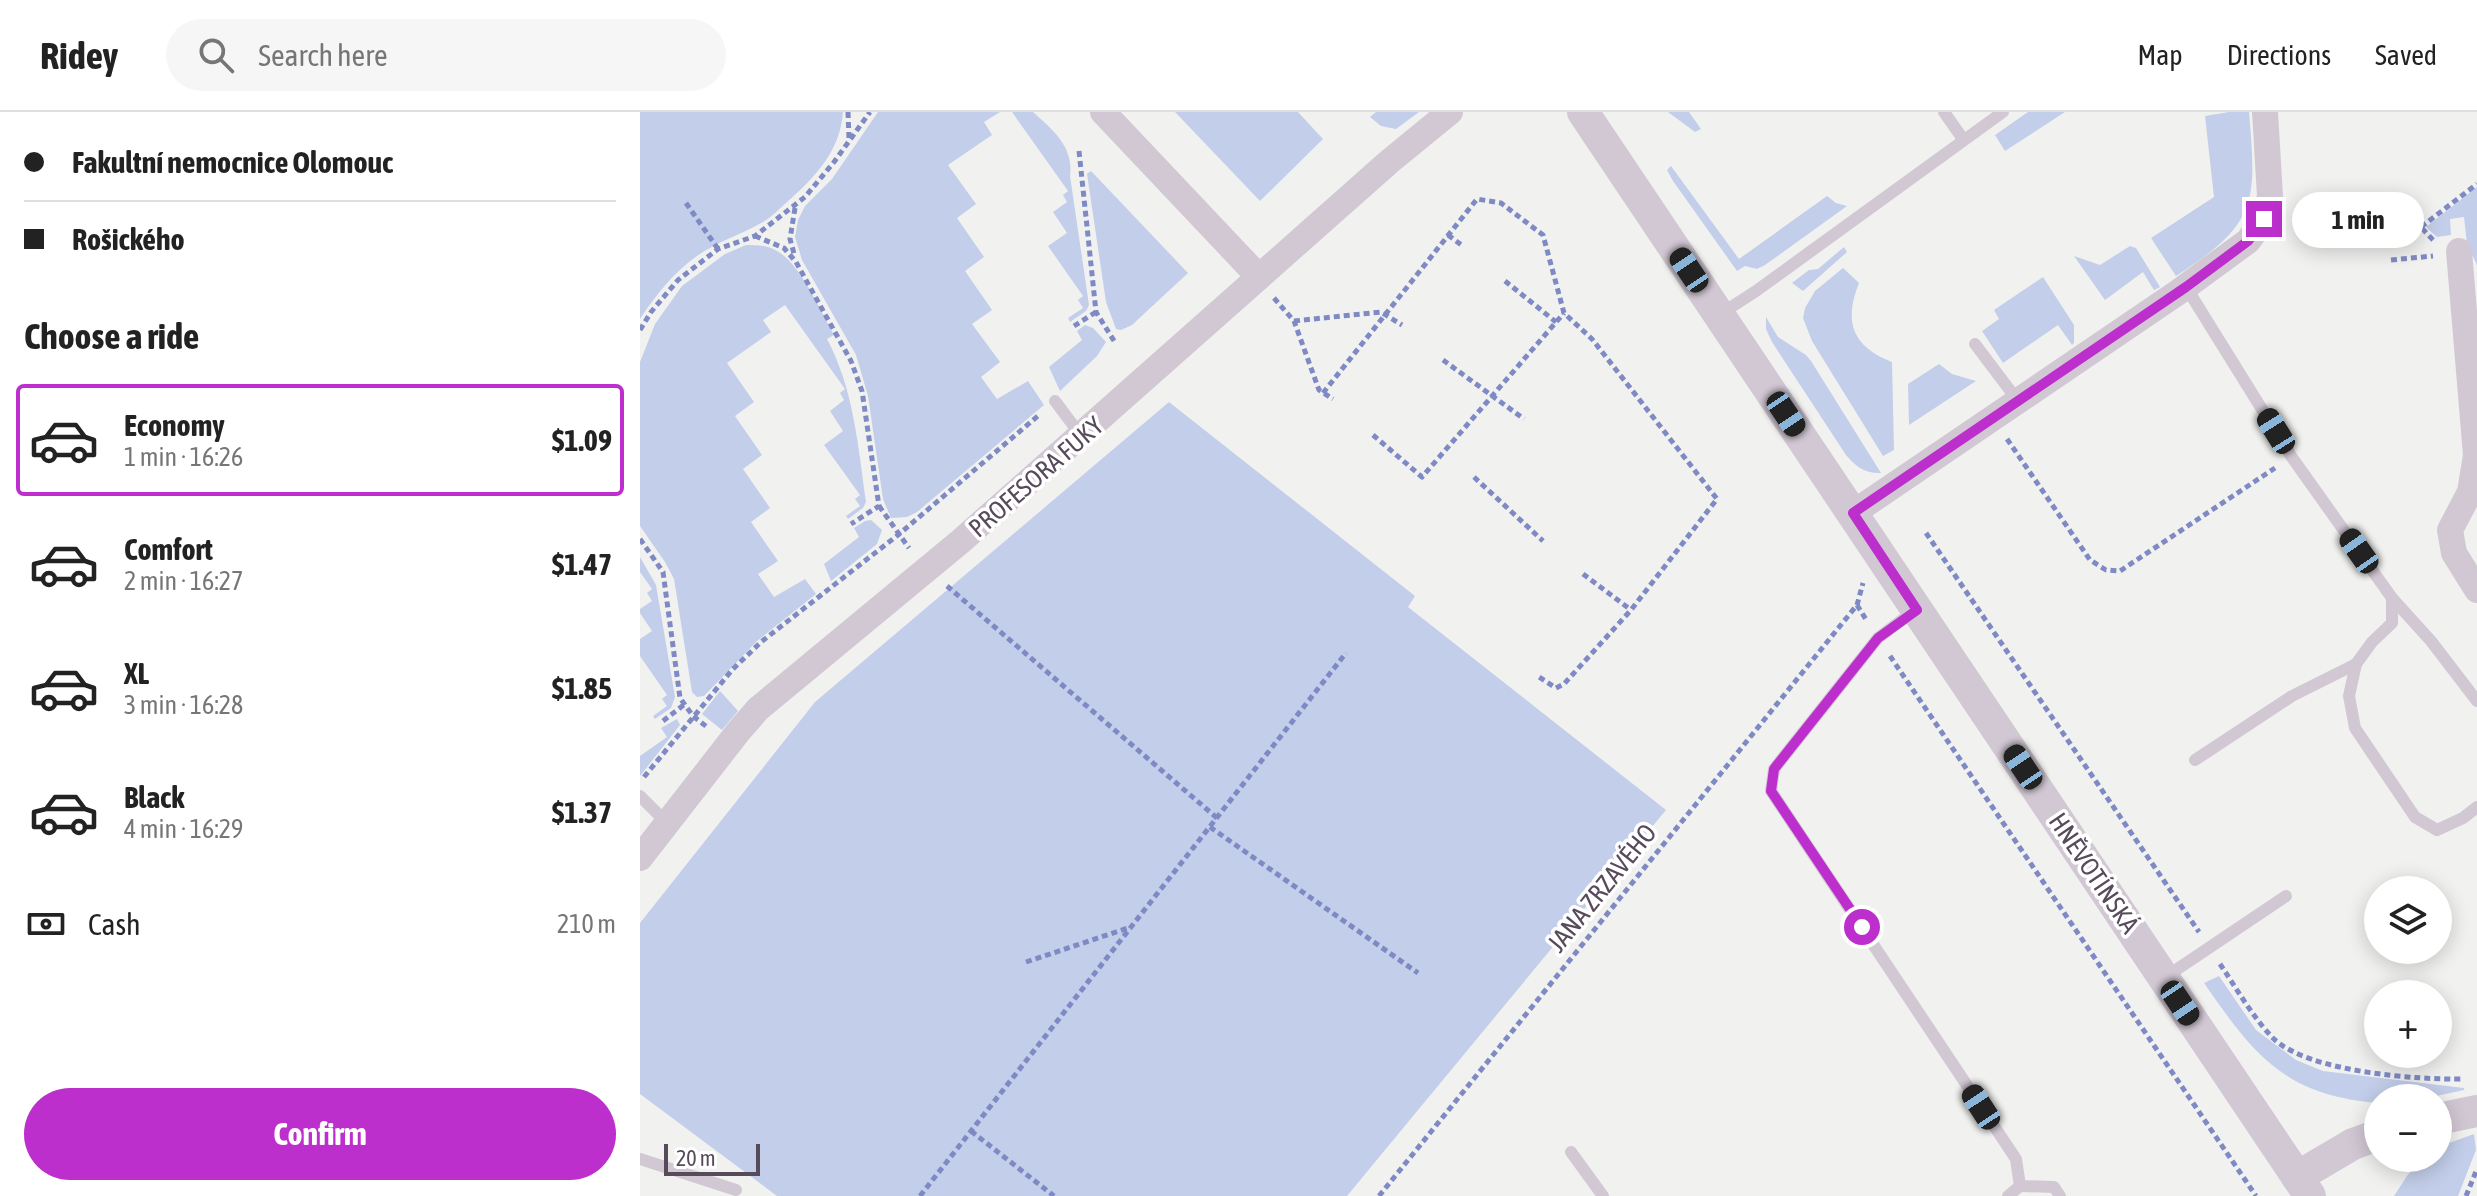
<!DOCTYPE html>
<meta charset="utf-8">
<style>
:root{--surface:#fff;--page:#f6f6f6;--text:#222;--muted:#767676;--line:#e0e0e0;--accent:#bc2fcc}
body{margin:0;font-family:"Asap Condensed",sans-serif;background:var(--page);color:var(--text);height:100vh;display:flex;flex-direction:column;font-size:30px;white-space:nowrap}
*{box-sizing:border-box;margin:0}
p{font-size:26px;color:var(--muted)}
.icon{flex:none;width:44px;height:44px;fill:none;stroke:currentColor;stroke-width:2;stroke-linecap:round;stroke-linejoin:round}
.map{position:relative;flex:1;overflow:hidden}
.sheet{display:flex;flex-direction:column;background:var(--surface);width:640px}
.sheet>*{flex:none}
.guide{display:grid;align-content:center;height:176px;padding:0 24px;background:var(--surface)}
.fabs{position:absolute;left:1724px;top:764px;display:grid;gap:16px}
.fabs a{display:grid;place-items:center;width:88px;height:88px;border-radius:50%;background:var(--surface);box-shadow:0 4px 20px #0003;font-size:40px}
.scale{position:absolute;left:24px;bottom:20px;width:96px;box-sizing:border-box;padding-left:8px;border:4px solid #574a5b;border-top:0;font-size:22px;line-height:28px;white-space:nowrap;color:#574a5b;-webkit-text-stroke:6px #fff;paint-order:stroke}
.end{position:absolute;width:36px;height:36px;margin:-18px;border:10px solid #bc2fcc;background:#fff;box-shadow:0 0 0 4px #fff}
.from{border-radius:50%}
.bubble{position:absolute;height:56px;border-radius:28px;background:var(--surface);box-shadow:0 4px 20px #0003;font-size:26px;font-weight:700;line-height:56px;text-align:center}
.car{position:absolute;width:24px;height:48px;margin:-24px -12px;border-radius:10px;box-shadow:0 0 6px 2px #0007;background:linear-gradient(#222 24%,#8ab4d8 0 40%,#222 0 76%,#8ab4d8 0 86%,#222 0)}
.guide b{display:flex;align-items:center;gap:28px;height:76px;font-size:30px}
.guide b+b{border-top:2px solid var(--line)}
.guide i{width:20px;height:20px;background:var(--text)}
ul{padding:0;list-style:none}
li{display:flex;align-items:center;gap:24px;height:112px;margin:0 16px 12px;padding:0 8px;border:4px solid transparent;border-radius:8px}
li div{flex:1}
li b{display:block;font-size:30px}
li em{font-style:normal;font-weight:700}
li.current{border-color:var(--accent)}
li>.icon{width:72px;height:72px;stroke-width:1.5}
h2{padding:0 24px;font-size:36px;line-height:96px}
.pay{display:flex;align-items:center;gap:20px;height:88px;padding:0 24px;font-size:30px}
.pay p{margin-inline-start:auto}
.action{display:flex;gap:16px;margin-top:auto;padding:16px 24px}
.action a{flex:1;height:92px;border-radius:48px;background:var(--accent);color:#fff;font-size:32px;font-weight:700;line-height:92px;text-align:center}
header{display:flex;align-items:center;gap:48px;box-sizing:border-box;height:112px;padding:0 40px;background:var(--surface);border-bottom:2px solid var(--line)}
header strong{font-size:38px}
nav{display:flex;gap:44px;margin-inline-start:auto;font-size:28px}
.search{width:560px;height:72px;background:var(--page);display:flex;align-items:center;gap:20px;box-sizing:border-box;padding:0 28px;border-radius:44px;color:var(--muted);font-size:30px}
main{display:flex;flex:1;min-height:0}
.map>svg:first-child{display:block}
.green{fill:#c3ceea}
.lines{fill:none;stroke-linecap:round;stroke-linejoin:round}
.path{stroke:#7f8ac4;stroke-width:5;stroke-dasharray:6 4;stroke-linecap:butt}
.service{stroke:#d2c8d4;stroke-width:12}
.minor{stroke:#d2c8d4;stroke-width:26}
.tertiary{stroke:#d2c8d4;stroke-width:32}
.route{stroke:#bc2fcc;stroke-width:10}
.labels{text-anchor:middle;dominant-baseline:central;stroke-width:7;stroke-linejoin:round;paint-order:stroke}
.street-label{font-size:26px;fill:#574a5b;stroke:#fff}
</style>
<header>
<strong>Ridey</strong>
<div class="search"><svg class="icon" aria-label="search" viewBox="0 0 24 24"><circle cx="10" cy="10" r="6"/><path d="M15 15l6 6"/></svg>Search here</div>
<nav><a>Map</a><a>Directions</a><a>Saved</a></nav>
</header>
<main>
<section class="sheet">
<div class="guide">
<b><i class="from"></i>Fakultní nemocnice Olomouc</b>
<b><i></i>Rošického</b>
</div>
<h2>Choose a ride</h2>
<ul>
<li class="current"><svg class="icon" aria-label="car" viewBox="0 0 24 24"><path d="M5 17H2v-5l4-1 3-4h7l3 4 3 1v5h-3M9 17h6M6 11h13"/><circle cx="7" cy="17" r="2"/><circle cx="17" cy="17" r="2"/></svg><div><b>Economy</b><p>1 min · 16:26</p></div><em>$1.09</em></li>
<li><svg class="icon" aria-label="car" viewBox="0 0 24 24"><path d="M5 17H2v-5l4-1 3-4h7l3 4 3 1v5h-3M9 17h6M6 11h13"/><circle cx="7" cy="17" r="2"/><circle cx="17" cy="17" r="2"/></svg><div><b>Comfort</b><p>2 min · 16:27</p></div><em>$1.47</em></li>
<li><svg class="icon" aria-label="car" viewBox="0 0 24 24"><path d="M5 17H2v-5l4-1 3-4h7l3 4 3 1v5h-3M9 17h6M6 11h13"/><circle cx="7" cy="17" r="2"/><circle cx="17" cy="17" r="2"/></svg><div><b>XL</b><p>3 min · 16:28</p></div><em>$1.85</em></li>
<li><svg class="icon" aria-label="car" viewBox="0 0 24 24"><path d="M5 17H2v-5l4-1 3-4h7l3 4 3 1v5h-3M9 17h6M6 11h13"/><circle cx="7" cy="17" r="2"/><circle cx="17" cy="17" r="2"/></svg><div><b>Black</b><p>4 min · 16:29</p></div><em>$1.37</em></li>
</ul>
<div class="pay"><svg class="icon" aria-label="cash" viewBox="0 0 24 24"><path d="M3 7h18v10H3z"/><circle cx="12" cy="12" r="2"/></svg>Cash<p>210 m</p></div>
<div class="action"><a>Confirm</a></div>
</section>
<div class="map">
<svg width="1837" height="1084" viewBox="0 0 1837 1084">
<rect width="100%" height="100%" fill="#f1f2f0"/>
<g class="green">
<path d="M0 0H203C200 40 175 65 146 91 139 97 132 105 123 110 101 123 78 129 57 144 33 161 16 183 0 207Z"/>
<polygon points="238,0 360,0 344,10 352,23 308,53 336,92 317,106 344,145 325,159 352,198 332,212 360,250 341,265 357,287 388,269 404,293 277,400 267,405 251,406 243,387 228,284 216,243 162,148 155,125 158,108 165,94 192,67"/>
<path d="M372 0H393C413 18 434 35 430 64L449 193 446 199 430 210 428 206 443 196 438 188 443 184 408 134 427 121 413 100 427 90 423 83 428 79Z"/>
<polygon points="535,0 658,0 683,27 620,89"/>
<polygon points="736,0 779,0 756,17 741,14 730,5"/>
<polygon points="1028,0 1049,0 1061,17 1055,20"/>
<polygon points="1388,0 1425,0 1365,39 1355,23"/>
<path d="M1589 0H1609C1617 92 1617 112 1536 164L1511 126 1574 85 1565 4Z"/>
<polygon points="1031,54 1099,147 1187,84 1196,91 1207,94 1125,153 1117,157 1105,154 1097,159 1033,69 1027,58"/>
<polygon points="451,59 548,161 492,213 481,218 476,217 466,190 447,62"/>
<polygon points="1837,75 1837,153 1827,132 1824,105 1810,107 1811,123 1797,125 1786,115"/>
<path d="M106 133C117 133 127 133 137 139 160 151 181 200 194 223L187 227C214 278 218 334 226 390L223 396 208 407 206 404 220 394 215 387 220 383 184 333 203 319 190 299 204 288 200 281 205 277 145 193 123 208 131 220 87 251 114 290 95 304 122 343 103 357 130 396 111 410 138 449 118 462 134 485 165 467 176 482 117 529 64 584 57 585 52 580 34 467 25 450 0 414V250L15 212 42 174 85 142Z"/>
<polygon points="1490,134 1496,136 1520,175 1514,178 1503,160 1465,188 1434,144 1460,153"/>
<polygon points="1204,135 1207,140 1163,179 1152,171 1169,158 1178,157"/>
<path d="M1203 156 1219 171C1203 210 1213 235 1252 250L1254 338 1243 344 1172 229 1163 206 1165 196 1175 179Z"/>
<polygon points="1403,165 1434,213 1434,231 1432,233 1418,213 1363,251 1342,219 1359,207 1354,198"/>
<path d="M1126 205 1138 225 1166 243 1171 249 1241 361C1226 362 1216 355 1206 343L1132 230 1126 217Z"/>
<polygon points="445,213 453,216 466,230 457,244 420,279 409,255 442,228 437,219"/>
<polygon points="1299,252 1312,262 1336,269 1269,313 1268,272"/>
<polygon points="529,290 775,484 768,495 1026,698 707,1084 137,1084 0,982 0,811 175,590"/>
<polygon points="231,408 242,418 237,432 191,469 184,452 219,425 214,416 225,409"/>
<polygon points="0,445 16,473 35,585 31,596 15,607 13,604 27,594 22,587 27,583 0,544 0,527 12,519 0,501 0,497 12,489 7,481 12,477 0,460"/>
<polygon points="80,579 98,599 82,618 62,602"/>
<polygon points="37,607 40,613 0,664 0,644 27,625 21,616"/>
<path d="M1579 864 1616 918 1656 948 1683 959 1824 976V978L1787 986H1738V991C1644 983 1614 943 1564 871Z"/>
<polygon points="1834,1022 1836,1038 1818,1084 1754,1084 1767,1064 1783,1046 1798,1046 1798,1035"/>
</g>
<g class="lines">
<g class="path">
<polyline points="208,0 209,26"/>
<polyline points="439,39 456,200 476,232"/>
<polyline points="46,91 78,137"/>
<polyline points="155,96 150,127 155,145"/>
<polyline points="1653,106 1711,97 1760,93 1794,129"/>
<polyline points="1781,115 1837,72"/>
<polyline points="808,123 824,135"/>
<polyline points="115,124 144,136 156,150 211,249 222,279 239,394 211,412"/>
<polyline points="1751,148 1793,144"/>
<polyline points="865,169 916,210"/>
<polyline points="634,186 654,209 679,278 693,287"/>
<polyline points="654,209 741,200 762,213"/>
<polyline points="434,214 456,200"/>
<polyline points="0,218 11,200 38,168 78,137 115,124 165,85 194,50 230,0"/>
<polyline points="803,248 884,307"/>
<polyline points="683,281 837,87 861,91 903,123 924,201 952,227 1077,387 991,498 924,572 916,576 896,563"/>
<polyline points="733,323 782,365 924,201"/>
<polyline points="1367,327 1450,448 1466,458 1480,459 1635,356"/>
<polyline points="834,365 903,429"/>
<polyline points="239,394 269,436"/>
<polyline points="1286,421 1559,820"/>
<polyline points="0,427 23,460 40,586 53,604 67,615"/>
<polyline points="943,462 991,498"/>
<polyline points="307,474 577,706"/>
<polyline points="1217,493 1227,509"/>
<polyline points="1250,544 1616,1084"/>
<polyline points="23,609 45,592"/>
<polyline points="4,665 92,558 121,530 258,423 399,303"/>
<polyline points="570,715 778,861"/>
<polyline points="386,850 491,815"/>
<path d="M1580 852C1597 877 1613 906 1634 927 1669 960 1777 968 1824 967"/>
<polyline points="331,1019 414,1084"/>
<polyline points="280,1084 706,541"/>
<polyline points="739,1084 1217,493 1223,471"/>
<polyline points="1826,1084 1837,1057"/>
</g>
<g class="service">
<polyline points="1304,0 1323,27"/>
<polyline points="1546,175 1651,344 1752,486 1791,529 1837,589"/>
<polyline points="1082,201 1116,179 1363,0"/>
<polyline points="1335,232 1378,289"/>
<polyline points="415,289 442,325"/>
<polyline points="1752,486 1752,511 1732,530 1716,552 1709,584 1715,616 1775,705 1797,718 1823,706 1837,695"/>
<polyline points="1274,499 1238,526 1134,657 1131,679 1376,1047 1380,1074 1368,1084"/>
<polyline points="1555,648 1652,584 1716,552"/>
<polyline points="0,684 27,711"/>
<polyline points="1527,864 1646,784"/>
<polyline points="931,1040 963,1084"/>
<polyline points="0,1047 96,1078"/>
<polyline points="1380,1074 1414,1075 1420,1084"/>
</g>
<g class="minor">
<polyline points="463,0 619,165"/>
<polyline points="1819,139 1836,343 1830,380 1810,418 1814,441 1837,478"/>
<polyline points="1213,401 1537,181 1608,129 1624,107 1630,84 1625,0"/>
<polyline points="0,746 98,620 118,597 321,429 750,49 810,0"/>
</g>
<g class="tertiary">
<polyline points="943,0 1670,1084"/>
<polyline points="1798,1007 1837,999"/>
<polyline points="1657,1065 1713,1032 1738,1023"/>
</g>
</g>
<g class="lines">
<polyline class="route" points="1222,815 1131,679 1134,657 1238,526 1277,498 1213,401 1546,175 1608,129 1624,107"/>
</g>
<g class="labels">
<g class="street-label">
<text transform="translate(396 365) rotate(-41)">PROFESORA FUKY</text>
<text transform="translate(1454 761) rotate(56)">HNĚVOTÍNSKÁ</text>
<text transform="translate(962 776) rotate(-51)">JANA ZRZAVÉHO</text>
</g>
</g>
</svg>
<div class="fabs">
<a><svg class="icon" aria-label="layers" viewBox="0 0 24 24"><path d="M12 4l9 5-9 5-9-5zM3 14l9 5 9-5"/></svg></a>
<a>+</a>
<a>−</a>
</div>
<div class="scale">20 m</div>
<i class="end from" style="left:1222px;top:815px"></i>
<i class="end" style="left:1624px;top:107px"></i>
<div class="bubble" style="left:1652px;top:80px;width:132px">1 min</div>
<i class="car" style="left:1049px;top:158px;rotate:326deg"></i>
<i class="car" style="left:1146px;top:302px;rotate:146deg"></i>
<i class="car" style="left:1636px;top:319px;rotate:328deg"></i>
<i class="car" style="left:1719px;top:439px;rotate:325deg"></i>
<i class="car" style="left:1383px;top:655px;rotate:326deg"></i>
<i class="car" style="left:1540px;top:891px;rotate:146deg"></i>
<i class="car" style="left:1341px;top:995px;rotate:327deg"></i>
</div>
</main>
